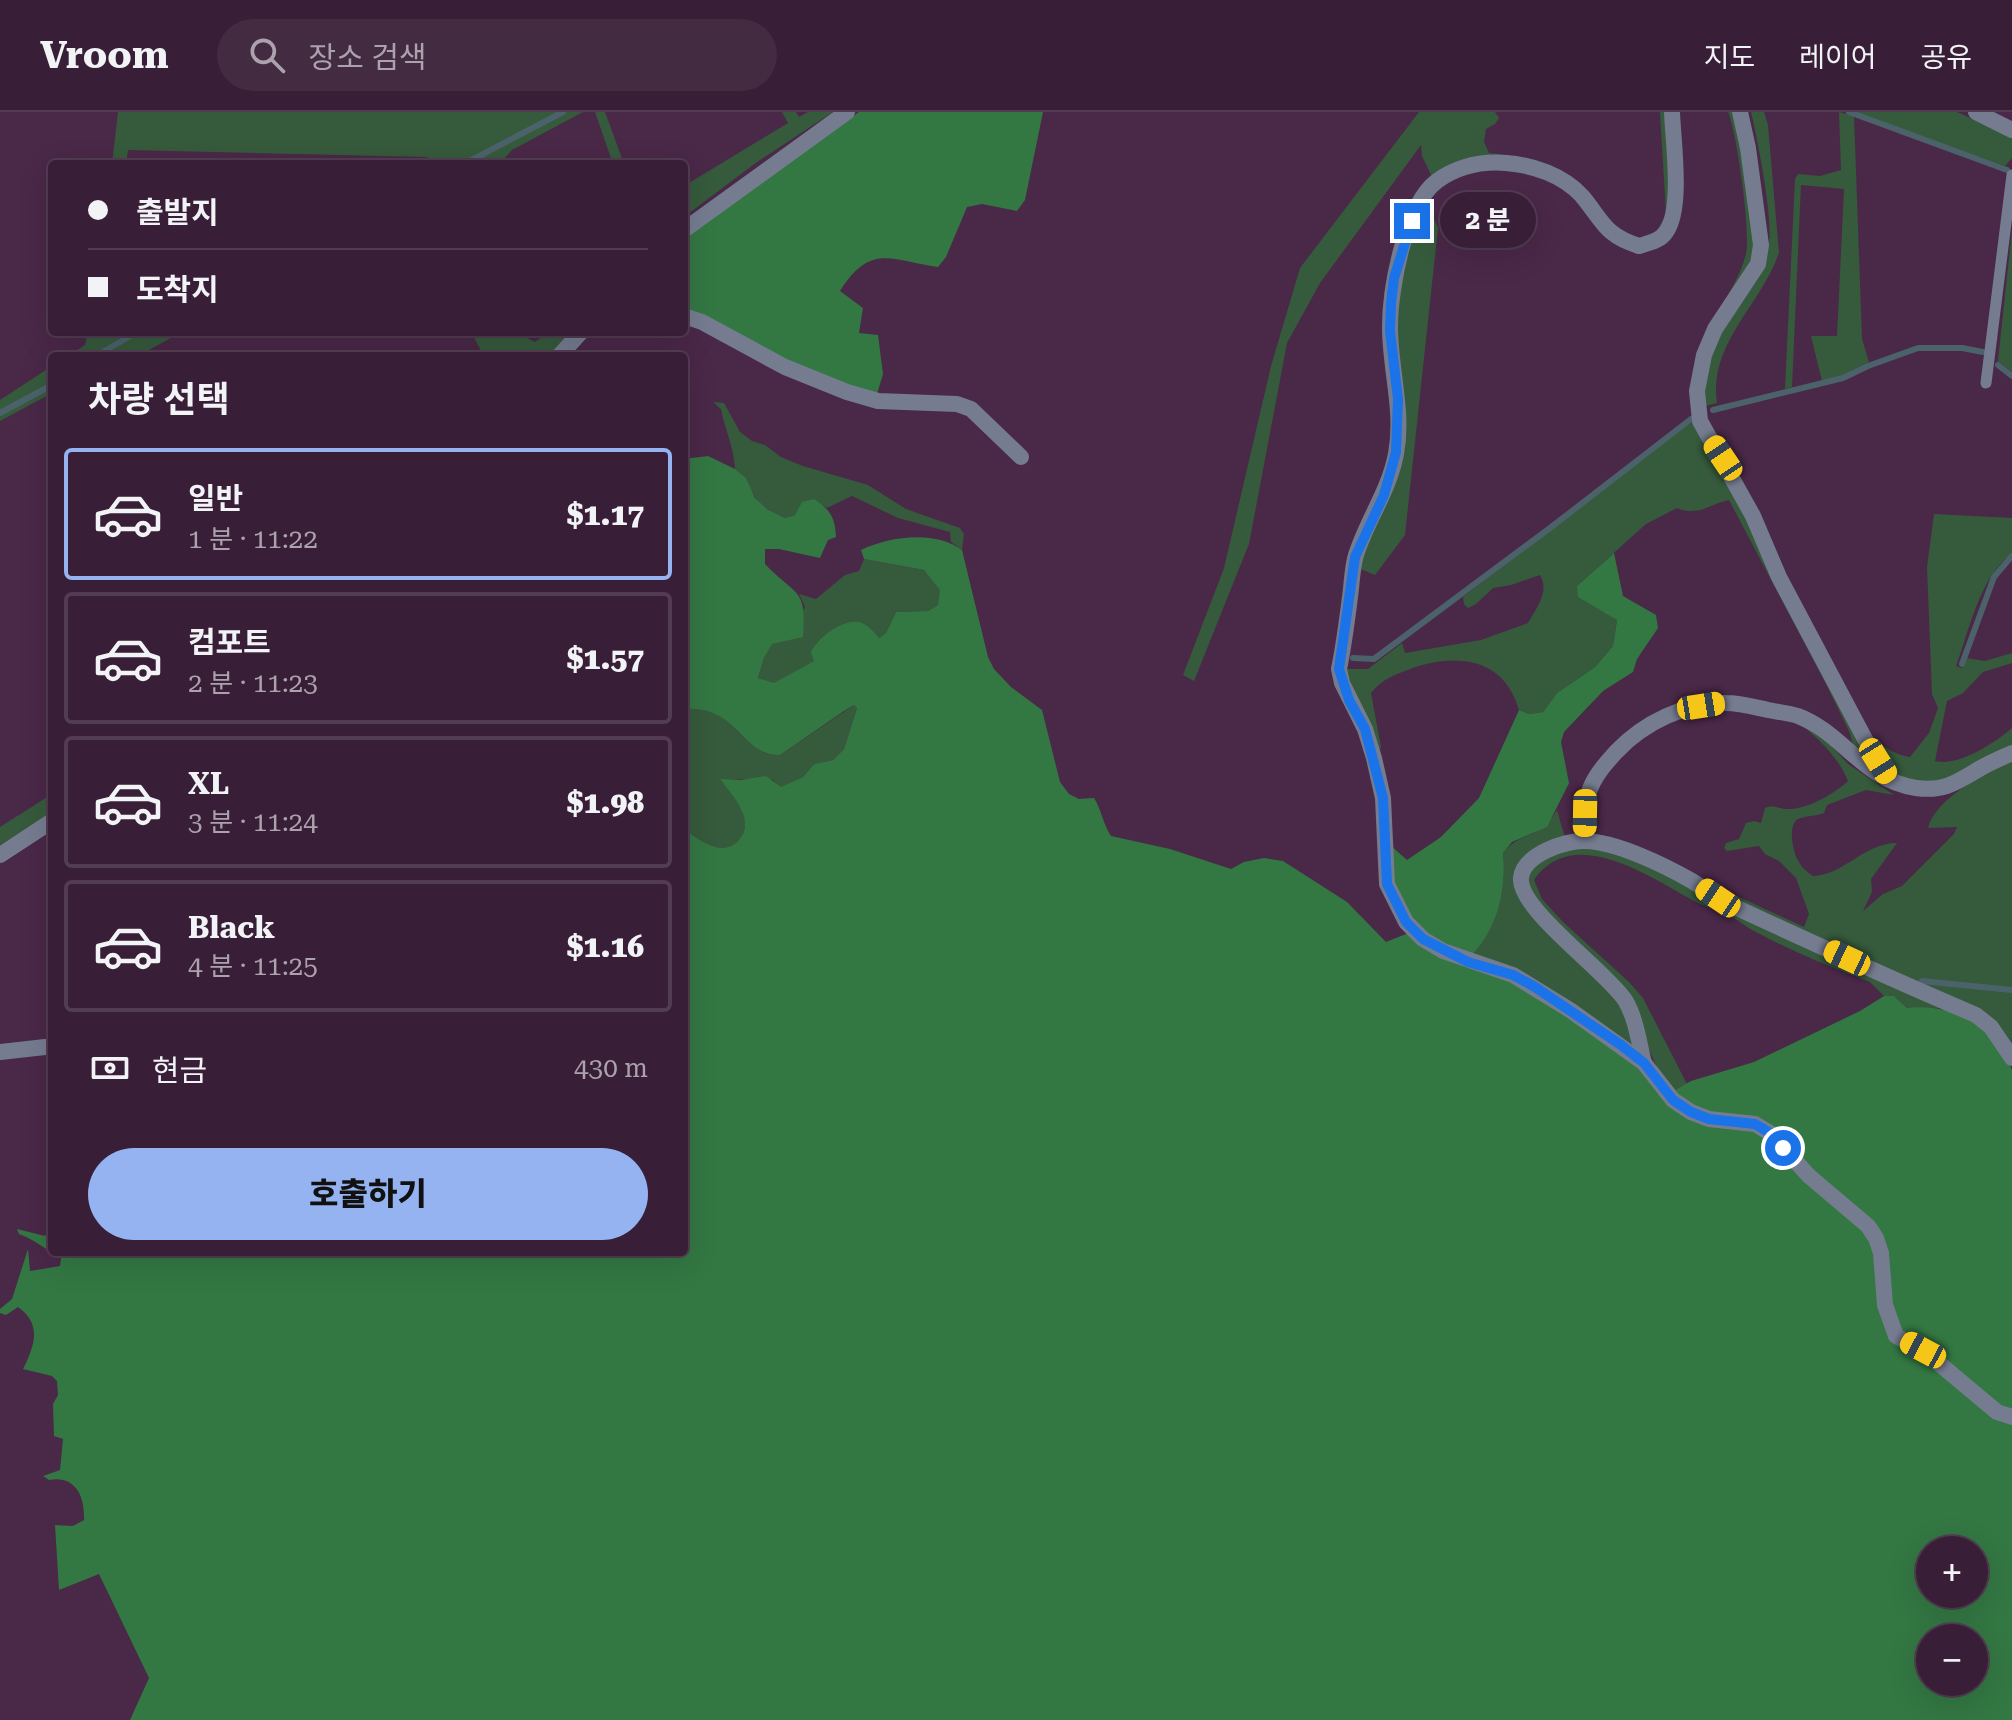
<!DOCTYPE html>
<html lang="ko">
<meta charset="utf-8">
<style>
:root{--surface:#381e36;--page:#432b42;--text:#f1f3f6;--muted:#aba2ad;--line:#523c51;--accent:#95b2f1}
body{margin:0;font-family:"Roboto Serif","Noto Sans KR",serif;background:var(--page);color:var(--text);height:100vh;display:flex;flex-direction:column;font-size:30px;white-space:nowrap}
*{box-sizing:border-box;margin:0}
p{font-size:26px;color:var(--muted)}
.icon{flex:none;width:44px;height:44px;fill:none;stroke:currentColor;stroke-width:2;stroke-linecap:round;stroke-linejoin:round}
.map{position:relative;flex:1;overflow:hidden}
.details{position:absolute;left:48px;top:240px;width:640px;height:904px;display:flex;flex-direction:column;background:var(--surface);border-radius:8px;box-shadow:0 8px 32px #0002,0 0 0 2px var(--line)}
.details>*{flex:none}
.hud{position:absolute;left:48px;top:48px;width:640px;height:176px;border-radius:8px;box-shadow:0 8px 32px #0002,0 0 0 2px var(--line);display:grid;align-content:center;height:176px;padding:0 40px;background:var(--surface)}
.tools{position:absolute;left:1916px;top:1424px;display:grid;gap:16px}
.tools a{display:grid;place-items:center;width:72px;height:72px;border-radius:50%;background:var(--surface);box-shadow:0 8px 32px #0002,0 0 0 2px var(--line);font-size:40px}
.end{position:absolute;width:36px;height:36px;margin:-18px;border:10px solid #1a73e8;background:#fff;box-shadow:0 0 0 4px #fff}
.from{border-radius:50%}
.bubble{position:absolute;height:56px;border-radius:28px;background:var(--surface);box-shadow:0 8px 32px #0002,0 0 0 2px var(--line);font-size:26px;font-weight:800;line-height:56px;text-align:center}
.car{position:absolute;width:24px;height:48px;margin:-24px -12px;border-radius:10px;box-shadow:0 0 6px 2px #0007;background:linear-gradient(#f5c518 24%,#345 0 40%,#f5c518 0 76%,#345 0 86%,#f5c518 0)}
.hud b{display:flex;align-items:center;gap:28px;height:76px;font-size:30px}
.hud b+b{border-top:2px solid var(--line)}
.hud i{width:20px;height:20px;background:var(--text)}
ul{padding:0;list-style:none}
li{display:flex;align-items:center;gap:24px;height:132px;margin:0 16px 12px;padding:0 24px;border:4px solid var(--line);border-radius:8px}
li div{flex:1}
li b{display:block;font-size:30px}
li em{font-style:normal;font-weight:800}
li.on{border-color:var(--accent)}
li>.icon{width:72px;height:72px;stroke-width:1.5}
h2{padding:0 40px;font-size:36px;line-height:96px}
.pay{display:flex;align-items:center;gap:20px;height:88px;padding:0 40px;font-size:30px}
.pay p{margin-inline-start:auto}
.cta{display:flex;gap:16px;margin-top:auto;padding:16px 40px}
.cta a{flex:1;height:92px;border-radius:48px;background:var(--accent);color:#111;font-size:32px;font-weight:800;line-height:92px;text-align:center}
header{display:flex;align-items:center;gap:48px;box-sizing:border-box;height:112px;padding:0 40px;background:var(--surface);border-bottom:2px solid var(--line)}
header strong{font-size:38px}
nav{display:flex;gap:44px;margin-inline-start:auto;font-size:28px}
.search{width:560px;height:72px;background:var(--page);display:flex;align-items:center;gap:20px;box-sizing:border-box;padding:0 28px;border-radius:44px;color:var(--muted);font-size:30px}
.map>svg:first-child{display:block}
.green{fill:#365a3c}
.forest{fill:#337743;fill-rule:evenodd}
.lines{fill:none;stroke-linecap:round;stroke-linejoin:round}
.stream{stroke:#4c626b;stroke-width:6}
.lane{stroke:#757c90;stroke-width:11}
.street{stroke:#757c90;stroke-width:16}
.route{stroke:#1a73e8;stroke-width:10}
</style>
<header>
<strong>Vroom</strong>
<div class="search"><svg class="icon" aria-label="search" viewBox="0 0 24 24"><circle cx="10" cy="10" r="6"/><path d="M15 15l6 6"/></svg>장소 검색</div>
<nav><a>지도</a><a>레이어</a><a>공유</a></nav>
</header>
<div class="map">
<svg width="2012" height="1608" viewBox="0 0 2012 1608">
<rect width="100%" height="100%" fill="#4a2848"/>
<g class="green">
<polygon points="118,0 560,0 461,52 433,52 439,49 426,45 128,38 126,52 112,52"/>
<polygon points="565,0 583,0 512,38 499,52 466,52"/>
<polygon points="595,0 605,0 624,52 613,52"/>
<polygon points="782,0 796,0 799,5 808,0 833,0 757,50 684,105 684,74 788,11"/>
<path d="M1419 0H1495L1499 6 1495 12 1486 17 1484 30 1489 41C1525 45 1562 51 1587 81 1602 99 1612 118 1637 127L1657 119 1666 102 1660 0H1669L1671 85 1666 114C1626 164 1592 82 1562 64 1539 49 1500 42 1472 49 1458 52 1446 60 1433 67L1422 44 1421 33 1320 171 1287 231 1249 432 1194 569 1183 563 1224 456 1271 254 1300 156Z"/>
<path d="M1728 0H1735L1755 105 1754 150 1711 215C1722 191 1740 167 1746 142 1751 120 1737 21 1728 0Z"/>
<path d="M1751 0H1764L1768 13 1779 141C1761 193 1708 232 1717 291L1705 294C1696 236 1750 185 1768 135 1775 114 1757 25 1751 0Z"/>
<polygon points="1839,0 1854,4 1862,227 1869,250 1839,265 1822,269 1811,224 1837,224 1844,77 1801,73 1792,275 1785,277 1795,67 1798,62 1820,64 1841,58"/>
<polygon points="1853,0 1957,0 2012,25 2012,46 2005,54"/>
<polygon points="1426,88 1438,116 1405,423 1375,463 1358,456 1396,358 1394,219 1398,167"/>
<polygon points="2012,118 2012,260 1998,249"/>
<polygon points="88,220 133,220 93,244 68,244 85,233"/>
<polygon points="140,220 182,220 138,244 98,244"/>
<polygon points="471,220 515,220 535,230 549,220 570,220 548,244 484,244"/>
<polygon points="52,254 52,271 0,299 0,288"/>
<polygon points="52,274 52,281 0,309 0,302"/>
<path d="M713 290 724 291 740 320 752 329 765 333 781 345 803 354 868 373 906 397 960 416 964 422 962 438 951 430 950 420 898 406 852 384 827 396 814 388 795 403 785 406C773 400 760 395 754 383 747 372 745 365 735 357 734 335 725 318 721 297Z"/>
<path d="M1696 310 1719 349 1863 635V645L1853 632 1849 619 1827 574 1729 388C1709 392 1699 405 1677 396L1646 412 1577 474 1601 497 1617 508 1613 534 1595 555 1557 581 1543 600 1529 602 1519 598C1504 546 1458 541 1413 556 1396 562 1382 567 1371 581L1381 635 1378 645 1343 557H1368L1402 531 1405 541 1481 528 1528 511C1536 496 1550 480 1540 463L1511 473 1493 476 1476 492 1468 496 1464 492 1463 485 1690 311Z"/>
<path d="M1934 402 2012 406V441C1979 467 1970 516 1956 554L1962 556 1966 546 1985 549 2012 541V551L1983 560 1963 581 1947 589 1935 649C1958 655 1995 631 2012 616V634L1952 666 1920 673 1891 663 1862 612C1875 628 1889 642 1910 645L1929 621 1938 596 1932 582 1927 455Z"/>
<polygon points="864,447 924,458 941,478 938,493 928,499 896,500 886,521 879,526 814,549 774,572 758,566 764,546 772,531 784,528 805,495 799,482 816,487 845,463 859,459"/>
<path d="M854 593 857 596 844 637 833 648 814 652 803 665 780 676 773 668C755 665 739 668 721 668 730 679 742 693 745 707 746 713 744 721 741 726 725 747 700 729 684 717V655L687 650 684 597C738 591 742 645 780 643Z"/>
<path d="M1795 608 1819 620 1848 652 1894 683 1866 678 1827 693 1824 701C1816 704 1805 704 1798 707 1787 713 1793 742 1799 750 1802 756 1807 760 1813 764 1844 763 1864 731 1897 731L1871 767 1872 780 1863 799 1883 782 1902 774 1954 722 1957 715 1928 716C1936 685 1986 662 2012 646V935L2008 928 1720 782 1696 765 1804 815 1809 802 1796 766 1779 749 1765 742 1759 734 1727 739 1724 736 1726 731 1739 727 1746 711 1754 709 1761 711 1765 696C1775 692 1780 698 1790 697 1809 696 1834 682 1848 669 1838 644 1816 624 1795 608Z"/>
<polygon points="52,682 52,700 0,733 0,715"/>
<path d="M1557 698 1565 726 1514 767 1622 893 1632 925 1631 932 1469 846C1497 820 1507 778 1503 741 1521 718 1539 729 1557 698Z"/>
<path d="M1585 734 1638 750 1943 896H1907L1894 884H1884L1870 870C1832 856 1793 840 1758 821 1749 817 1741 810 1732 805 1721 800 1709 796 1698 791 1655 769 1575 709 1534 768L1542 787 1563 810 1629 870 1643 886 1687 972 1672 980C1658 963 1643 924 1637 902L1545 801 1526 767C1534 745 1563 737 1585 734Z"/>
</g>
<g class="forest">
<path d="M859 0H1043L1025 88 1017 99 982 92 967 95 946 145 938 155C892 149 871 130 840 179L863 196 859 221 878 223 883 262 877 282 813 261 684 199V126Z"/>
<path d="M708 344 735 357 746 366 755 386 767 397 785 406 795 403 802 390 814 387C831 398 835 406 836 425L828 428 820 446 779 437H765V452C796 485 807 474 803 525L772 532 764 546 758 566 774 571 814 549 811 540C818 526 841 507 859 510 867 512 874 520 879 526L886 521 896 500 928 499 938 493 940 478 924 458 864 447 861 438C889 424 936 418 962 438L988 545 994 557 1011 575 1042 598 1060 670 1069 682 1079 687 1094 686C1102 699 1103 712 1111 724L1170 737 1231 757 1244 750 1264 746 1283 749 1347 790 1386 830 1411 820 1511 867 1619 936 1671 990 1754 1015 1873 1128 1886 1211 2012 1309V1608H130L149 1566 99 1462 59 1478 55 1413 73 1414 84 1408C85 1385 76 1363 49 1368L43 1364 60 1358 63 1327 54 1324 53 1292 58 1283 57 1269 52 1264 23 1257C35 1233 42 1212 18 1195L6 1203 0 1201V1197L12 1187 28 1137 30 1159 60 1154 61 1146C46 1138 34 1127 19 1122L17 1117 45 1124 52 1114V1140H684V717C699 728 723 746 739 728 745 721 746 713 744 704 739 690 729 679 720 667L741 668 766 664 781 675 803 665 814 652 833 648 844 637 857 596 854 593 844 599 780 643C742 645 738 592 684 597V347ZM1930 1438H1974V1482H1930ZM1930 1526H1974V1570H1930Z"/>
<path d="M1614 441 1623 484 1656 503 1658 516 1637 547 1633 560 1603 579 1564 620 1561 630 1569 671 1547 715 1512 730 1503 741C1507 778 1497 820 1469 846 1436 831 1400 808 1391 770 1389 758 1390 744 1389 732L1407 748 1441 725 1479 686 1519 598 1529 602 1543 600 1557 581 1595 555 1613 534 1617 508 1578 485 1577 474Z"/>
<path d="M1884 884H1894L1907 896C1954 891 1994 912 2012 958V1301L1899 1221 1893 1208 1885 1140 1827 1075 1772 1018 1710 1003 1672 980 1691 969 1754 950 1860 899Z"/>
</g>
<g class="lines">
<g class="stream">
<polyline points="1849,0 2007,58"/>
<polyline points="464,52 563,0"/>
<polyline points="96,244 137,220"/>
<polyline points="1998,253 2012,264"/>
<polyline points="1713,298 1843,266 1868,254 1918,236 1962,236 1983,240"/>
<polyline points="0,301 52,273"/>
<polyline points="1353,546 1374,547 1550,416 1691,307"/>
<polyline points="1962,552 1994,465 2012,444"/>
<polyline points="1922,869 2012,878"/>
</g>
<polyline class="lane" points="1986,271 2012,63"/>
<g class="street">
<path d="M1672 0C1673 29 1683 97 1666 120 1660 129 1649 131 1639 134 1604 123 1603 109 1582 84 1563 63 1533 53 1506 51 1481 49 1458 54 1437 69 1405 93 1390 177 1390 215 1390 258 1404 299 1396 342 1389 379 1367 408 1356 443 1352 456 1352 471 1350 485 1347 509 1344 533 1339 557L1342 571 1365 617 1374 646 1383 686 1387 772 1406 810 1423 827 1443 839 1513 863 1570 898 1644 951 1673 988 1691 1000 1709 1007 1755 1012 1770 1021 1809 1064 1868 1114 1876 1126 1881 1141 1885 1193 1896 1224 1923 1238 1997 1300 2012 1305"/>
<polyline points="1740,0 1748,36 1761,133 1758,152 1715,217 1704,243 1697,279 1700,309 1753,404 1779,465 1867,631 1890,667"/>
<polyline points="1976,0 2012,18"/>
<polyline points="684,118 847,0"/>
<polyline points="684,204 702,210 785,255 847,280 878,289 957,292 971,297 1021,345"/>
<polyline points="559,244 581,220"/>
<path d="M1585 729C1585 712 1584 695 1589 680 1594 664 1606 651 1616 640 1643 611 1686 590 1726 591 1740 591 1754 595 1768 598 1778 600 1789 601 1798 604 1843 621 1863 668 1916 676 1944 680 1957 670 1979 657 1989 651 2001 646 2012 641"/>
<polyline points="0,743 52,709"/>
<polyline points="0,940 45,935"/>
<path d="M1644 951C1639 931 1636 906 1625 888 1605 858 1518 797 1521 766 1523 743 1565 728 1585 729 1617 730 1664 753 1692 769 1702 775 1712 784 1722 789 1806 828 1891 867 1976 903L1991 915 2012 946"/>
</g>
</g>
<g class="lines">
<polyline class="route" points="1412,109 1394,166 1391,191 1390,219 1398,287 1396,340 1384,383 1355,445 1339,557 1349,588 1365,617 1383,686 1387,772 1406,810 1423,827 1468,850 1513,863 1535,875 1621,933 1644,951 1673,988 1691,1000 1709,1007 1755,1012 1770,1021 1783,1036"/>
</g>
</svg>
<div class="tools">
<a>+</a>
<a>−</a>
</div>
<i class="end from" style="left:1783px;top:1036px"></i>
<i class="end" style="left:1412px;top:109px"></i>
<div class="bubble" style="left:1440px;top:80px;width:96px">2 분</div>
<i class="car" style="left:1723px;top:346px;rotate:326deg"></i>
<i class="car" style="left:1701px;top:594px;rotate:81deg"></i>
<i class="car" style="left:1878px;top:649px;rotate:148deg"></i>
<i class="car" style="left:1585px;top:701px;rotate:181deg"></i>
<i class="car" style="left:1718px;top:786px;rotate:304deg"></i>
<i class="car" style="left:1847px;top:846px;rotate:295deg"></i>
<i class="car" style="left:1923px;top:1238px;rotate:298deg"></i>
<div class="hud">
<b><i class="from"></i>출발지</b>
<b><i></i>도착지</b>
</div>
<section class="details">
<h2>차량 선택</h2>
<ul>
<li class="on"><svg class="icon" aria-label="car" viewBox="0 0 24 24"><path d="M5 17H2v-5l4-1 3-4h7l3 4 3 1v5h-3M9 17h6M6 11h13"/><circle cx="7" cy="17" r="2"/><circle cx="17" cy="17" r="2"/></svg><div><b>일반</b><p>1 분 · 11:22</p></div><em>$1.17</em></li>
<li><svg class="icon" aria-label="car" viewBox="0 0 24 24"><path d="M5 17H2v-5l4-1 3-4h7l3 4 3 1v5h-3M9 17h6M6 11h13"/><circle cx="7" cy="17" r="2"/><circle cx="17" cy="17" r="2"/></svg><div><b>컴포트</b><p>2 분 · 11:23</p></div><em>$1.57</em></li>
<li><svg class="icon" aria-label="car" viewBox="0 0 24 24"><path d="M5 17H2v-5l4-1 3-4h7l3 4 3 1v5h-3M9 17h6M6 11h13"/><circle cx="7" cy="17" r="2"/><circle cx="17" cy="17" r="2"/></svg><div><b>XL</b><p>3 분 · 11:24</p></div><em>$1.98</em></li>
<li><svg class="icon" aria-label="car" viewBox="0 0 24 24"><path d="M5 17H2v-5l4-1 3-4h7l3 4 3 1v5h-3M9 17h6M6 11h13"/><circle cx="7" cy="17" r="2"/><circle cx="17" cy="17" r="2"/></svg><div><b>Black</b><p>4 분 · 11:25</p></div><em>$1.16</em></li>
</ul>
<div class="pay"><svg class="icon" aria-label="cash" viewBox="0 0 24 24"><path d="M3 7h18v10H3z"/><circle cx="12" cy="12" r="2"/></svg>현금<p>430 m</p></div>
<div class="cta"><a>호출하기</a></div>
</section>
</div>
